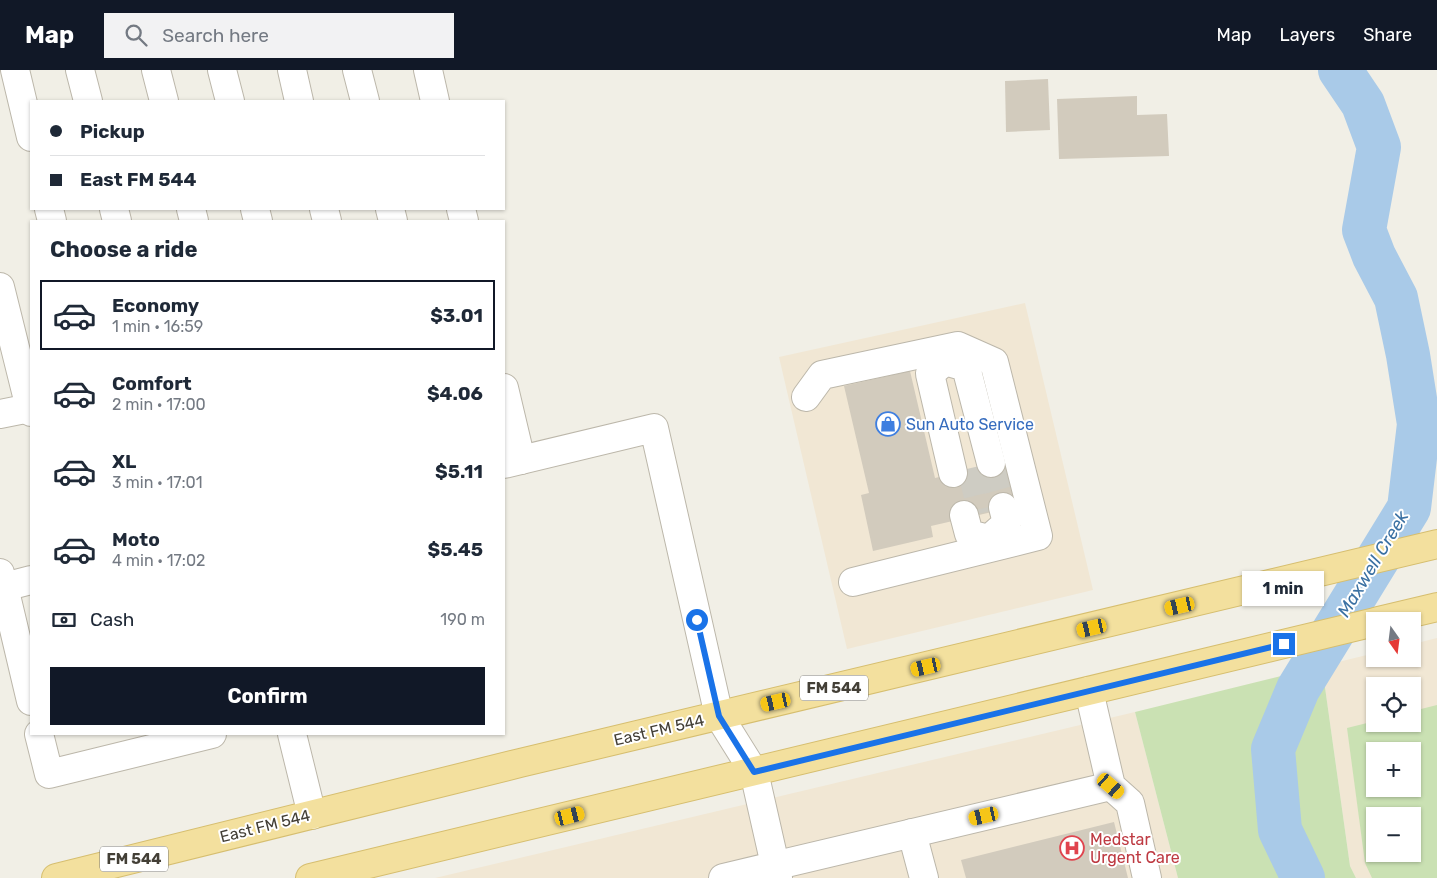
<!DOCTYPE html>
<meta charset="utf-8">
<style>
:root{--surface:#fff;--page:#f2f2f3;--text:#1f2937;--muted:#747a83;--line:#e0e1e3;--accent:#111827}
body{margin:0;font-family:Rubik,sans-serif;background:var(--page);color:var(--text);height:100vh;display:flex;flex-direction:column;font-size:19px;white-space:nowrap}
*{box-sizing:border-box;margin:0}
p{font-size:16px;color:var(--muted)}
.icon{flex:none;width:28px;height:28px;fill:none;stroke:currentColor;stroke-width:2;stroke-linecap:round;stroke-linejoin:round}
.map{position:relative;flex:1;overflow:hidden}
.drawer{position:absolute;left:30px;top:150px;width:475px;height:515px;display:flex;flex-direction:column;background:var(--surface);border-radius:0px;box-shadow:0 1px 4px #0004}
.drawer>*{flex:none}
.hud{position:absolute;left:30px;top:30px;width:475px;height:110px;border-radius:0px;box-shadow:0 1px 4px #0004;display:grid;align-content:center;height:110px;padding:0 20px;background:var(--surface)}
.needle{width:32px;rotate:166deg}
.controls{position:absolute;left:1366px;top:542px;display:grid;gap:10px}
.controls a{display:grid;place-items:center;width:55px;height:55px;border-radius:0px;background:var(--surface);box-shadow:0 1px 4px #0004;font-size:25px}
.end{position:absolute;width:22px;height:22px;margin:-11px;border:6px solid #1a73e8;background:#fff;box-shadow:0 0 0 2px #fff}
.from{border-radius:50%}
.bubble{position:absolute;height:35px;border-radius:0px;background:var(--surface);box-shadow:0 1px 4px #0004;font-size:16px;font-weight:700;line-height:35px;text-align:center}
.car{position:absolute;width:15px;height:30px;margin:-15px -8px;border-radius:6px;box-shadow:0 0 4px 1px #0007;background:linear-gradient(#f5c518 24%,#345 0 40%,#f5c518 0 76%,#345 0 86%,#f5c518 0)}
.hud b{display:flex;align-items:center;gap:18px;height:48px;font-size:19px}
.hud b+b{border-top:1px solid var(--line)}
.hud i{width:12px;height:12px;background:var(--text)}
ul{padding:0;list-style:none}
li{display:flex;align-items:center;gap:15px;height:70px;margin:0 10px 8px;padding:0 10px;border:2px solid transparent;border-radius:0px}
li div{flex:1}
li b{display:block;font-size:19px}
li em{font-style:normal;font-weight:700}
li.active{border-color:var(--accent)}
li>.icon{width:45px;height:45px;stroke-width:1.5}
h2{padding:0 20px;font-size:22px;line-height:60px}
.pay{display:flex;align-items:center;gap:12px;height:55px;padding:0 20px;font-size:19px}
.pay p{margin-inline-start:auto}
.button{display:flex;gap:10px;margin-top:auto;padding:10px 20px}
.button a{flex:1;height:58px;border-radius:0px;background:var(--accent);color:#fff;font-size:20px;font-weight:700;line-height:58px;text-align:center}
header{display:flex;align-items:center;gap:30px;box-sizing:border-box;height:70px;padding:0 25px;background:var(--accent);color:#fff}
header strong{font-size:24px}
nav{display:flex;gap:28px;margin-inline-start:auto;font-size:18px}
.search{width:350px;height:45px;background:var(--page);display:flex;align-items:center;gap:12px;box-sizing:border-box;padding:0 18px;border-radius:0px;color:var(--muted);font-size:19px}
.map>svg:first-child{display:block}
.commercial{fill:#f1e7d4;fill-rule:evenodd}
.green{fill:#cae1b3;fill-rule:evenodd}
.lines{fill:none;stroke-linecap:round;stroke-linejoin:round}
.river{stroke:#a9cae8;stroke-width:44}
.building{fill:#d2cbbd}
.minor-tunnel{stroke:#ceccc3;stroke-width:28;stroke-dasharray:28 14;stroke-linecap:butt}
.minor-casing{stroke:#bcb7aa;stroke-width:30}
.major-casing{stroke:#d6be6f;stroke-width:30}
.minor{stroke:#fff;stroke-width:28}
.major{stroke:#f3e09e;stroke-width:28}
.route{stroke:#1a73e8;stroke-width:6}
.labels{text-anchor:middle;dominant-baseline:central;stroke-width:4;stroke-linejoin:round;paint-order:stroke}
.shield{fill:#fff;stroke:#7b7972;stroke-width:1}
.shield-label{font-size:15px;font-weight:bold;fill:#433f36}
.shop-label{font-size:16px;fill:#366cbe;stroke:#fff;text-anchor:start}
.street-label{font-size:16px;fill:#433f36;stroke:#fff}
.health-label{font-size:16px;fill:#be3a42;stroke:#fff;text-anchor:start}
.water-label{font-size:18px;font-style:italic;fill:#3b71a3;stroke:#fff}
</style>
<header>
<strong>Map</strong>
<div class="search"><svg class="icon" aria-label="search" viewBox="0 0 24 24"><circle cx="10" cy="10" r="6"/><path d="M15 15l6 6"/></svg>Search here</div>
<nav><a>Map</a><a>Layers</a><a>Share</a></nav>
</header>
<div class="map">
<svg width="1437" height="808" viewBox="0 0 1437 808">
<rect width="100%" height="100%" fill="#f1efe6"/>
<g class="commercial">
<polygon points="1025,233 1093,520 847,579 779,287"/>
<path d="M1437 568V808H1356L1350 796 1322 596 1375 583V589H1412L1413 574ZM1375 616H1412V654H1375ZM1375 681H1412V719H1375ZM1375 746H1412V784H1375Z"/>
<polygon points="1135,642 1178,808 435,808 966,682"/>
</g>
<g class="green">
<polygon points="1322,596 1350,796 1356,808 1178,808 1135,642"/>
<path d="M1437 635V808H1372L1365 793 1347 658 1375 651V654H1412L1413 641ZM1375 681H1412V719H1375ZM1375 746H1412V784H1375Z"/>
</g>
<g class="lines">
<polyline class="river" points="1303,808 1280,760 1273,679 1298,619 1409,438 1419,354 1408,285 1396,228 1374,186 1364,160 1379,77 1363,34 1340,0"/>
</g>
<g class="building">
<polygon points="1048,9 1050,60 1006,62 1005,11"/>
<polygon points="1137,26 1137,45 1167,44 1169,86 1059,89 1057,29"/>
<polygon points="910,301 935,408 1007,391 1018,436 931,456 933,467 873,481 861,425 869,423 844,316"/>
<polygon points="1114,752 1128,808 966,808 961,790"/>
</g>
<g class="lines">
<g class="minor-tunnel">
<polyline points="991,393 1003,437"/>
<polyline points="971,398 982,443"/>
</g>
<g class="minor-casing">
<g id="minor">
<polyline points="15,0 31,67"/>
<polyline points="80,0 88,31"/>
<polyline points="156,0 164,31"/>
<polyline points="222,0 230,31"/>
<polyline points="292,0 299,31"/>
<polyline points="357,0 365,31"/>
<polyline points="428,0 435,31"/>
<polyline points="49,139 52,151"/>
<polyline points="114,139 117,151"/>
<polyline points="191,139 194,151"/>
<polyline points="255,139 258,151"/>
<polyline points="324,139 327,151"/>
<polyline points="390,139 393,151"/>
<polyline points="461,139 464,151"/>
<polyline points="0,217 31,342"/>
<polyline points="504,318 521,390"/>
<polyline points="806,327 822,305 958,276 994,292 1038,466 853,512"/>
<polyline points="0,344 30,338"/>
<polyline points="504,394 654,358 719,646 754,702 778,808"/>
<polyline points="953,403 930,304 945,291 966,297 991,393"/>
<polyline points="964,445 969,464 989,469 1007,453 1003,437"/>
<polyline points="0,503 4,517 31,510"/>
<polyline points="4,517 31,631"/>
<polyline points="1089,621 1111,716 1130,733 1147,808"/>
<polyline points="39,664 49,704 212,664"/>
<polyline points="292,664 312,745"/>
<polyline points="912,763 924,808"/>
<polyline points="723,808 1111,716"/>
</g>
</g>
<g class="major-casing">
<g id="major">
<polyline points="1378,551 1437,537"/>
<polyline points="56,808 520,693 1437,474"/>
<polyline points="310,808 1375,552"/>
</g>
</g>
<use href="#minor" class="minor"/>
<use href="#major" class="major"/>
</g>
<g class="lines">
<polyline class="route" points="697,550 719,646 754,702 1284,574"/>
</g>
<defs>
<g id="shop-ring" transform="scale(1.25)"><circle r="9.5" fill="#fff" stroke="#3f7fe0" stroke-width="1.5"/><path d="M-5-2.5h2.3a2.7 3.5 0 0 1 5.4 0H5L5.5 6h-11ZM-1.5-2.5h3a1.5 2.3 0 0 0-3 0Z" fill="#3f7fe0"/></g>
<g id="hospital-ring" transform="scale(1.25)"><circle r="9.5" fill="#fff" stroke="#e0444e" stroke-width="1.5"/><path d="M-5-5h3v3.5h4V-5h3V5h-3V1.5h-4V5h-3Z" fill="#e0444e"/></g>
</defs>
<g fill-rule="evenodd">
<use href="#shop-ring" x="888" y="354"/>
<use href="#hospital-ring" x="1072" y="778"/>
</g>
<g class="labels">
<g class="shield">
<rect x="800" y="605.5" width="68" height="25" rx="4"/>
<rect x="100" y="776.5" width="68" height="25" rx="4"/>
</g>
<g class="shield-label">
<text x="834" y="618">FM 544</text>
<text x="134" y="789">FM 544</text>
</g>
<g class="shop-label">
<text x="906" y="354">Sun Auto Service</text>
</g>
<g class="street-label">
<text transform="translate(659 660) rotate(-13)">East FM 544</text>
<text transform="translate(265 756) rotate(-14)">East FM 544</text>
</g>
<g class="health-label">
<text x="1090" y="769">Medstar<tspan x="1090" dy="18">Urgent Care</tspan></text>
</g>
<g class="water-label">
<text transform="translate(1373 494) rotate(-59)">Maxwell Creek</text>
</g>
</g>
</svg>
<div class="controls">
<a><svg class="needle" viewBox="-14 -14 28 28"><path d="M0-13l5 13h-10z" fill="#e53935"/><path d="M0 13l5-13h-10z" fill="#747a83"/></svg></a>
<a><svg class="icon" aria-label="locate" viewBox="0 0 24 24"><circle cx="12" cy="12" r="6"/><path d="M12 2v4M12 18v4M2 12h4M18 12h4"/></svg></a>
<a>+</a>
<a>−</a>
</div>
<i class="end from" style="left:697px;top:550px"></i>
<i class="end" style="left:1284px;top:574px"></i>
<div class="bubble" style="left:1242px;top:501px;width:82px">1 min</div>
<i class="car" style="left:1180px;top:536px;rotate:257deg"></i>
<i class="car" style="left:1092px;top:558px;rotate:257deg"></i>
<i class="car" style="left:926px;top:597px;rotate:257deg"></i>
<i class="car" style="left:776px;top:632px;rotate:257deg"></i>
<i class="car" style="left:1111px;top:716px;rotate:131deg"></i>
<i class="car" style="left:570px;top:746px;rotate:76deg"></i>
<i class="car" style="left:984px;top:746px;rotate:257deg"></i>
<div class="hud">
<b><i class="from"></i>Pickup</b>
<b><i></i>East FM 544</b>
</div>
<section class="drawer">
<h2>Choose a ride</h2>
<ul>
<li class="active"><svg class="icon" aria-label="car" viewBox="0 0 24 24"><path d="M5 17H2v-5l4-1 3-4h7l3 4 3 1v5h-3M9 17h6M6 11h13"/><circle cx="7" cy="17" r="2"/><circle cx="17" cy="17" r="2"/></svg><div><b>Economy</b><p>1 min · 16:59</p></div><em>$3.01</em></li>
<li><svg class="icon" aria-label="car" viewBox="0 0 24 24"><path d="M5 17H2v-5l4-1 3-4h7l3 4 3 1v5h-3M9 17h6M6 11h13"/><circle cx="7" cy="17" r="2"/><circle cx="17" cy="17" r="2"/></svg><div><b>Comfort</b><p>2 min · 17:00</p></div><em>$4.06</em></li>
<li><svg class="icon" aria-label="car" viewBox="0 0 24 24"><path d="M5 17H2v-5l4-1 3-4h7l3 4 3 1v5h-3M9 17h6M6 11h13"/><circle cx="7" cy="17" r="2"/><circle cx="17" cy="17" r="2"/></svg><div><b>XL</b><p>3 min · 17:01</p></div><em>$5.11</em></li>
<li><svg class="icon" aria-label="car" viewBox="0 0 24 24"><path d="M5 17H2v-5l4-1 3-4h7l3 4 3 1v5h-3M9 17h6M6 11h13"/><circle cx="7" cy="17" r="2"/><circle cx="17" cy="17" r="2"/></svg><div><b>Moto</b><p>4 min · 17:02</p></div><em>$5.45</em></li>
</ul>
<div class="pay"><svg class="icon" aria-label="cash" viewBox="0 0 24 24"><path d="M3 7h18v10H3z"/><circle cx="12" cy="12" r="2"/></svg>Cash<p>190 m</p></div>
<div class="button"><a>Confirm</a></div>
</section>
</div>
